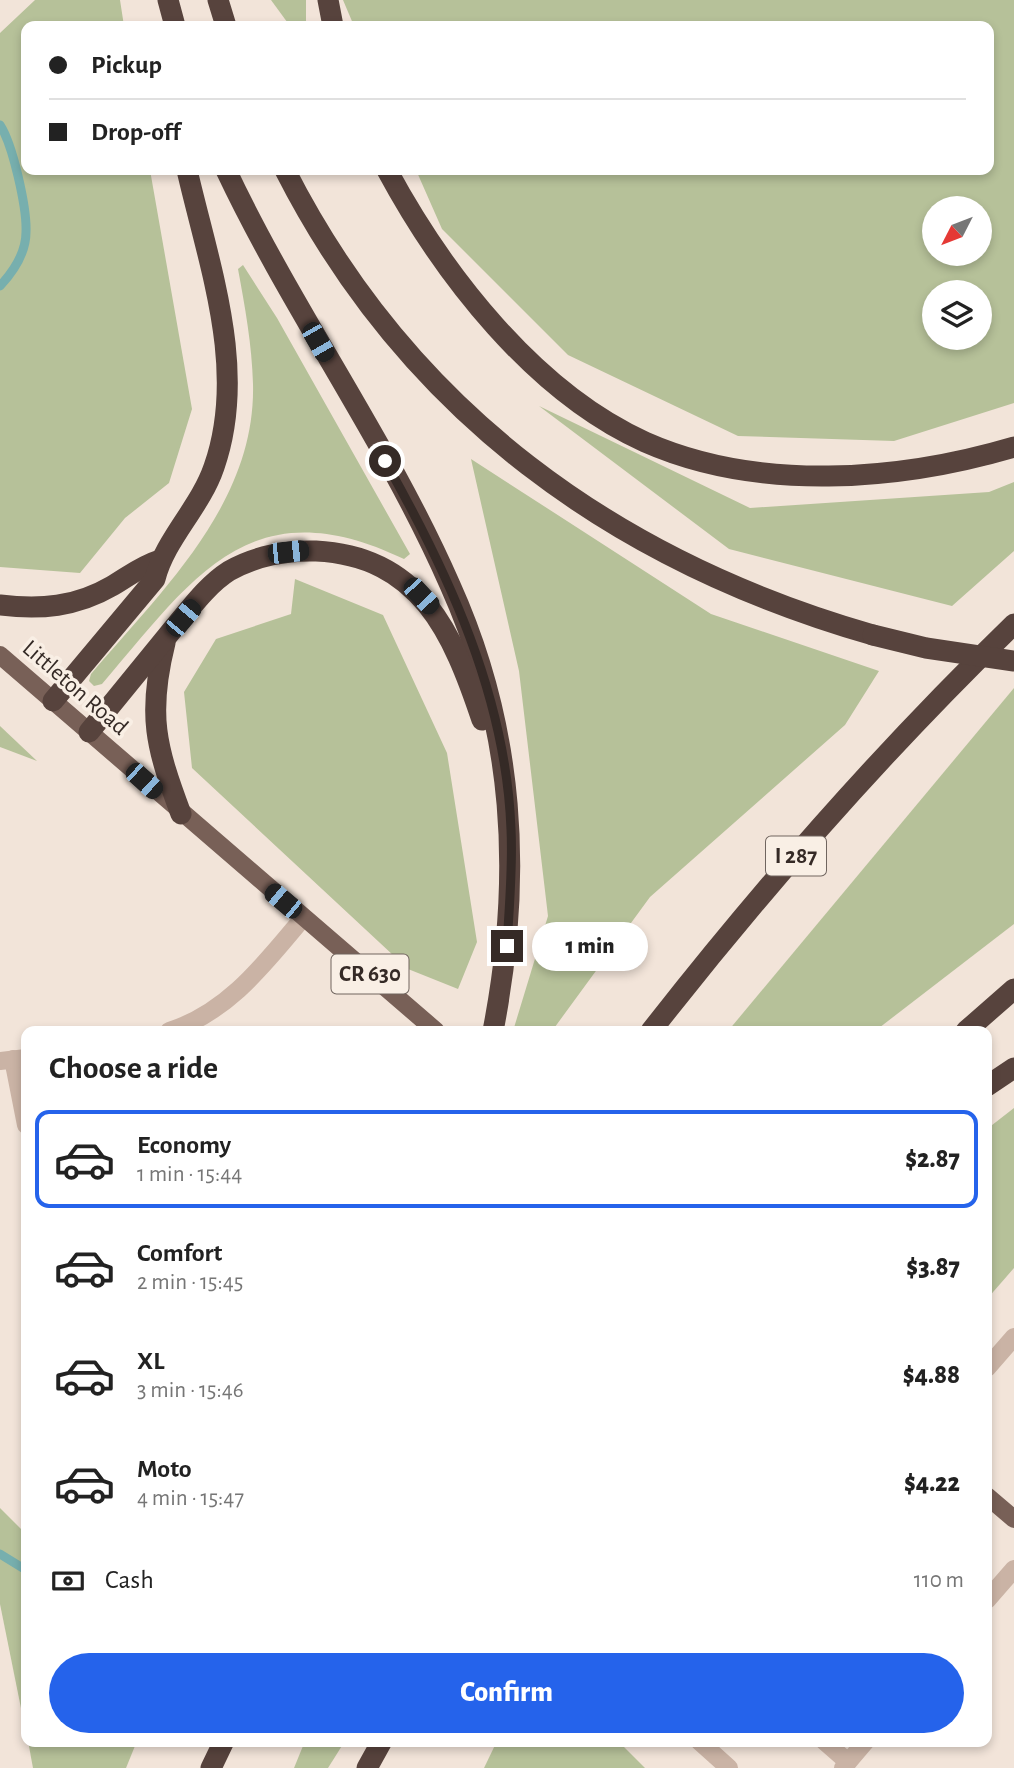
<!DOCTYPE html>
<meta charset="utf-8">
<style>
:root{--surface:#fff;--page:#f6f6f6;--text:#222;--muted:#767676;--line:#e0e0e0;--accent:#2563eb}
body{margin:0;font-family:"Alegreya Sans",sans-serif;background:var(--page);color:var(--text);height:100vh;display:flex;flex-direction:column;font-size:26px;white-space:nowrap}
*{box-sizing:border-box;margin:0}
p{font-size:23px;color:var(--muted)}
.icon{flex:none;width:38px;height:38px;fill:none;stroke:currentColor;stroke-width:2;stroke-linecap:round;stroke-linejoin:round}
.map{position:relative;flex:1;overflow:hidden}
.details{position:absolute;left:21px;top:1026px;width:971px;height:721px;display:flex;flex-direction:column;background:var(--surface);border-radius:14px;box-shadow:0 4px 10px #0003}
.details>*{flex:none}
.guide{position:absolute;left:21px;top:21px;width:973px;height:154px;border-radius:14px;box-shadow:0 4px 10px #0003;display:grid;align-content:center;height:154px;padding:0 28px;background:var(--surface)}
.needle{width:46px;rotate:228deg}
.tools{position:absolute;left:922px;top:196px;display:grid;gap:14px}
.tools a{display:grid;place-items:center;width:70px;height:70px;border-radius:50%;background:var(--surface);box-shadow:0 4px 10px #0003;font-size:35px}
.end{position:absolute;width:32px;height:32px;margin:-16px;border:9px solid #352a26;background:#fff;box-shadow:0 0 0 4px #fff}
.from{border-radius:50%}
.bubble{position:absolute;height:49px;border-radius:24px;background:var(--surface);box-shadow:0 4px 10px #0003;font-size:23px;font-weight:800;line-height:49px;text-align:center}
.car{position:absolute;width:21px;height:42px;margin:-21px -10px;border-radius:9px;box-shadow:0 0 5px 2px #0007;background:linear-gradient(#222 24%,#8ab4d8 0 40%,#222 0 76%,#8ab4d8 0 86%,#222 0)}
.guide b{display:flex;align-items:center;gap:24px;height:66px;font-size:26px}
.guide b+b{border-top:2px solid var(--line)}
.guide i{width:18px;height:18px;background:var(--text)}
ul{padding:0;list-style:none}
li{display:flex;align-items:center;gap:21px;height:98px;margin:0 14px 10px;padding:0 14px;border:4px solid transparent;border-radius:14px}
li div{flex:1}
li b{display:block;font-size:26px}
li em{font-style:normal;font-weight:800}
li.active{border-color:var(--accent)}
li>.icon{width:63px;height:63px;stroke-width:1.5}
h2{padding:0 28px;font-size:32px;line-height:84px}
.pay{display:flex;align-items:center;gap:18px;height:77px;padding:0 28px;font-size:26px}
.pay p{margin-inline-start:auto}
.cta{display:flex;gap:14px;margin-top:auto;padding:14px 28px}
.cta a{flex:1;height:80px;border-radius:42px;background:var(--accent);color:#fff;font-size:28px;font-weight:800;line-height:80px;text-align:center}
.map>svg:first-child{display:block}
.green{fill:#b6c199;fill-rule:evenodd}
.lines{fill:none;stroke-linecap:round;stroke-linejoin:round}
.stream{stroke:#77afae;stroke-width:9}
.service{stroke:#cab3a5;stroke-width:18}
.tertiary{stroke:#cab3a5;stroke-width:18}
.primary{stroke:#786057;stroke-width:18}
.motorway{stroke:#57433d;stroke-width:21}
.motorway-bridge{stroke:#57433d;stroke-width:21}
.route{stroke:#352a26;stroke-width:9}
.labels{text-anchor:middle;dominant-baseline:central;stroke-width:7;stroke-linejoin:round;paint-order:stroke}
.shield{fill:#f9efe5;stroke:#70655f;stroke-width:2}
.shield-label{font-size:23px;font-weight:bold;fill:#352a26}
.street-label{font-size:24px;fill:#352a26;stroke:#f9efe5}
</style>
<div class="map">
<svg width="1014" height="1768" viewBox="0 0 1014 1768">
<rect width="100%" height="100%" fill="#f2e4d9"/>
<g class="green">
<polygon points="35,0 120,0 124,26 26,26 26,170 150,170 192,409 169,483 125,518 80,573 0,567 0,33"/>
<polygon points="271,0 306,0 306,26 290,26"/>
<path d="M343 0H1014V403L894 441 738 436 568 355 442 229 416 170H989V26H354ZM934 208H980V254H934ZM934 292H980V338H934Z"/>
<path d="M243 265 277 318 410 554 404 559C250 485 193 578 102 684L94 686 89 681 91 674C162 590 256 503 253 384 252 345 245 307 238 269Z"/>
<polygon points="539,406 750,508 989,492 1014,482 1014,551 952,606 729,549"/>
<polygon points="471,459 711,614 879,671 845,725 650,897 552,1031 513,1031 548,916 519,671"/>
<polygon points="295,579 383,615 447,753 477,942 458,989 408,969 192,768 184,692 216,639 291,614"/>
<polygon points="1014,688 1014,924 875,1031 728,1031"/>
<polygon points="0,726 37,761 0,747"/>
<polygon points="1014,1108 1014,1268 987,1299 987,1129"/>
<polygon points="0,1508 26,1534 26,1733 0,1604"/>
<polygon points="28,1741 137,1741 126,1768 33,1768"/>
<polygon points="305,1741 345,1741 328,1768 294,1768"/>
<polygon points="497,1741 618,1741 645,1768 484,1768"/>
</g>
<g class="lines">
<g class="stream">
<path d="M0 125C13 145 27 208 26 232 26 252 13 272 0 286"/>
<polyline points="0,1554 26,1570"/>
</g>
<g class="service">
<polyline points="13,1059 26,1125"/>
<polyline points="987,1368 1014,1337"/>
<polyline points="987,1600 1014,1569"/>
<polyline points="699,1741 729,1768"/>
<polyline points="824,1741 848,1762"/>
<polyline points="843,1768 866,1741"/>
</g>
<g class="tertiary">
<path d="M169 1031C228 1013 266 962 303 918"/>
<polyline points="0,1061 26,1058"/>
</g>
<g class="primary">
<polyline points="0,655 436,1031"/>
<polyline points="987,1496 1014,1519"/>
</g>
<g class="motorway">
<polyline points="168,0 175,26"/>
<polyline points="218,0 226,26"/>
<polyline points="328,0 333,26"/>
<path d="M226 170C293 312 387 441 450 585 515 729 523 877 493 1031"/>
<path d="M285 170C408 412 615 561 873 635"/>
<path d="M387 170C443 274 534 392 645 442 758 492 899 481 1014 447"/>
<path d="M0 605C40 610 76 607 112 586 129 576 141 566 160 560"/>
<path d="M165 643C147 715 156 747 181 814"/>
<path d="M53 701 155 579C165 539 200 508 214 467 248 370 209 266 187 170"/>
<path d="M89 732C117 698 145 663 173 629 190 609 207 585 229 571 255 556 287 550 316 551 420 556 453 633 482 720"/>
<path d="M651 1031C763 888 884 750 1014 624"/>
<polyline points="966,1031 1014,989"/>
<polyline points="987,1086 1014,1068"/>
<polyline points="211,1768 224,1741"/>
<polyline points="367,1768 382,1741"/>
</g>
<polyline class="motorway-bridge" points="873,635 926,648 1014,661"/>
</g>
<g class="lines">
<path class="route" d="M385 461C449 574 506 697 511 829 513 868 509 908 507 946"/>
</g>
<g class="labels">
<g class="shield">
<rect x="766" y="836.5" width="60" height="39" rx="5"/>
<rect x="331.5" y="954.5" width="77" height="39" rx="5"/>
</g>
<g class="shield-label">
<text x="796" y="856">I 287</text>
<text x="370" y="974">CR 630</text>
</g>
<g class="street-label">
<text transform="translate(75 688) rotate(41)">Littleton Road</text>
</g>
</g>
</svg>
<div class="tools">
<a><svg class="needle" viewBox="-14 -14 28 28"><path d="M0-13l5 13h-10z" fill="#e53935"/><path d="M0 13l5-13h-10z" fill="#767676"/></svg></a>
<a><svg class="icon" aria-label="layers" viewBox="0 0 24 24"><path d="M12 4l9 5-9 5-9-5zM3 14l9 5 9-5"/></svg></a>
</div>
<i class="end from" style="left:385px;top:461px"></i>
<i class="end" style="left:507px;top:946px"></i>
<div class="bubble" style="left:532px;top:922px;width:116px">1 min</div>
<i class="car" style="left:318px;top:342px;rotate:150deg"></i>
<i class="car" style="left:288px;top:552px;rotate:84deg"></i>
<i class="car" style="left:421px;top:596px;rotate:137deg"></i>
<i class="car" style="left:183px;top:618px;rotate:40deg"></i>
<i class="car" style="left:144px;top:781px;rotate:132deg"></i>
<i class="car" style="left:283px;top:901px;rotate:310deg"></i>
<div class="guide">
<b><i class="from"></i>Pickup</b>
<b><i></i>Drop-off</b>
</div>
<section class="details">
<h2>Choose a ride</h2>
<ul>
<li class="active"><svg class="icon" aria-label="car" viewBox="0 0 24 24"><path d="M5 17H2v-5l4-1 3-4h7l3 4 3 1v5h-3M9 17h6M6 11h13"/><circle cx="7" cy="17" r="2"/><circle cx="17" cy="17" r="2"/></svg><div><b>Economy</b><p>1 min · 15:44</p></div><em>$2.87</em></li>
<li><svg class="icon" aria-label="car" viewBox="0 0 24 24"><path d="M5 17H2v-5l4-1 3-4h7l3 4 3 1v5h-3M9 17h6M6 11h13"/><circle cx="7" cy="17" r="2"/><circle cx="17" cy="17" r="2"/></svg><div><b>Comfort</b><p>2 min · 15:45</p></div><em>$3.87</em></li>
<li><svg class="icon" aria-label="car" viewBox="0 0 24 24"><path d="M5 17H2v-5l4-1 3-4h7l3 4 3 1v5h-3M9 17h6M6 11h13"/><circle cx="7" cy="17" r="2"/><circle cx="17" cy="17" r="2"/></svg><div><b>XL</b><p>3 min · 15:46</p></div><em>$4.88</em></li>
<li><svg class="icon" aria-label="car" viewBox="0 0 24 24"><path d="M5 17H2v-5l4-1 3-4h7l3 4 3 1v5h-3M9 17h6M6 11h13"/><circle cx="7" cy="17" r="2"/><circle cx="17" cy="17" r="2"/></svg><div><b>Moto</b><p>4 min · 15:47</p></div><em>$4.22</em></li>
</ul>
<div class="pay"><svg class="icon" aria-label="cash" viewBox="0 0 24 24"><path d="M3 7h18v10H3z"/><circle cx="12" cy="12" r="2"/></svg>Cash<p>110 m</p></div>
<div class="cta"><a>Confirm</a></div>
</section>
</div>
